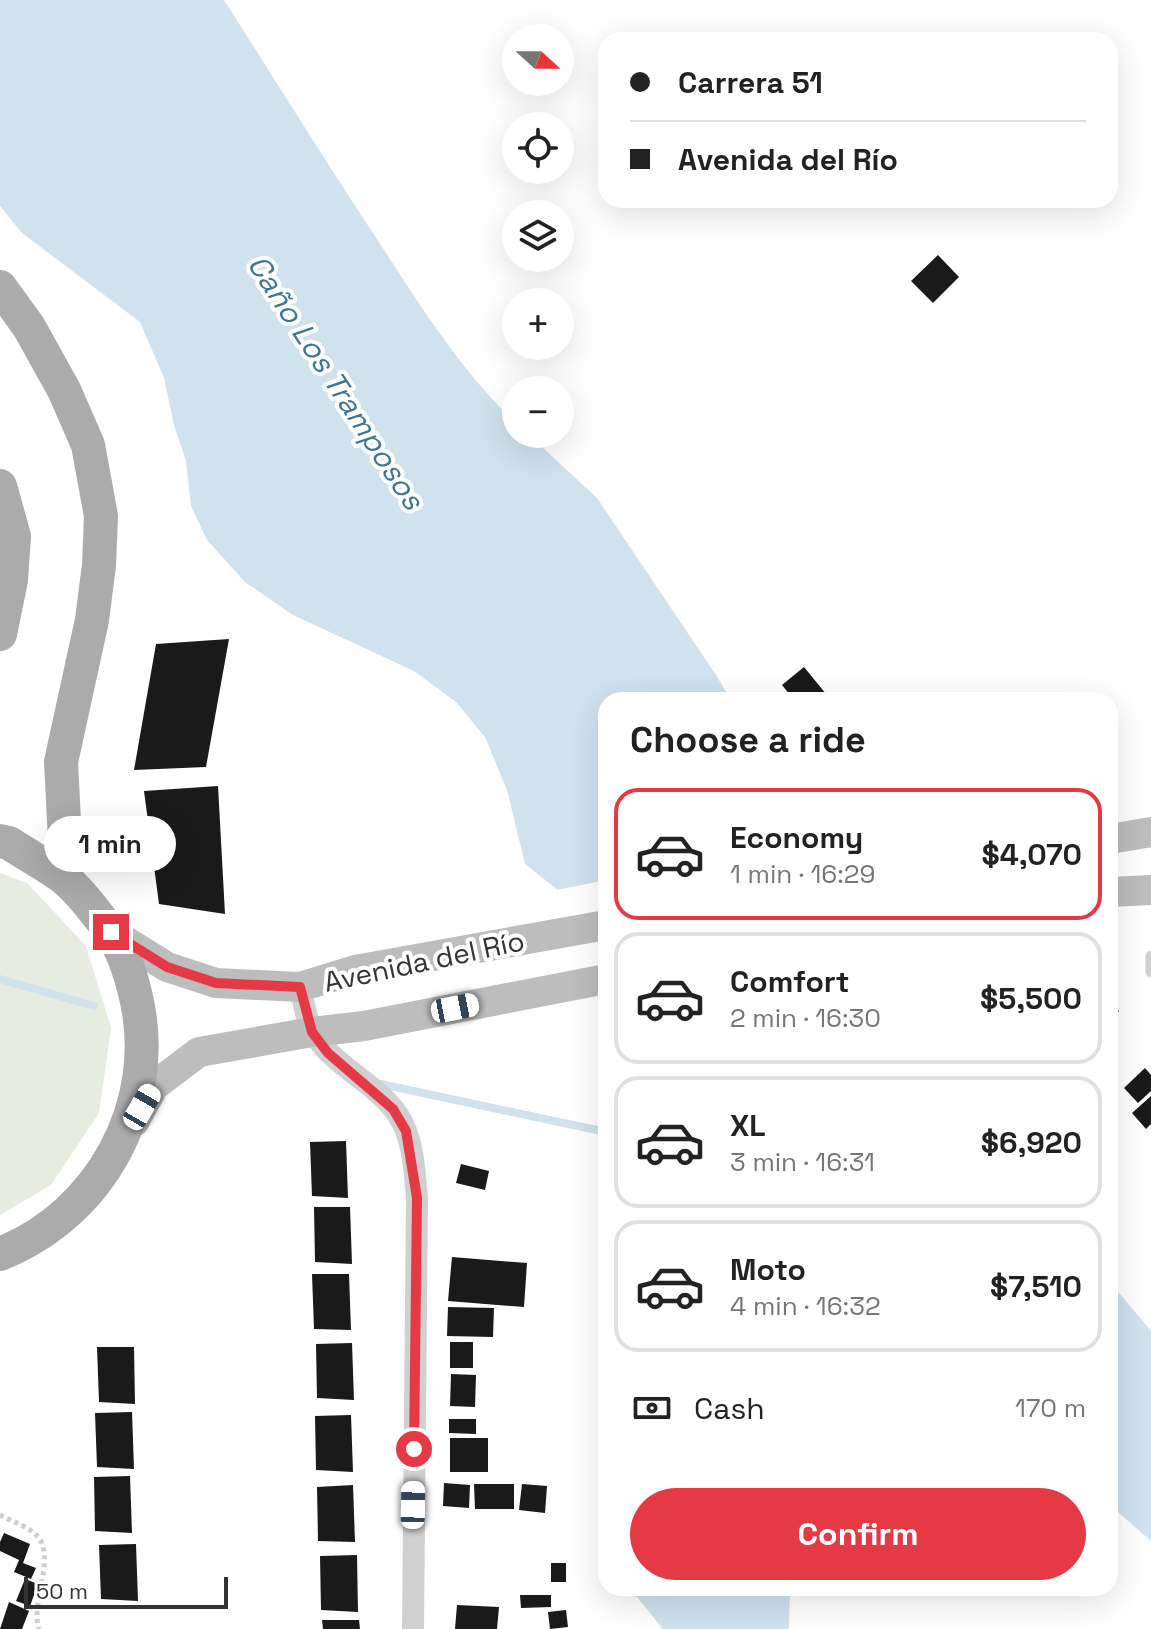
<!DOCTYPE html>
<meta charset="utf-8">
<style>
:root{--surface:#fff;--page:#f2f2f2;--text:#222;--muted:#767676;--line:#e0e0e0;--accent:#e63946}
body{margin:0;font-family:"Space Grotesk",sans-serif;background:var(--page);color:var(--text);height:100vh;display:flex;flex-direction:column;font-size:30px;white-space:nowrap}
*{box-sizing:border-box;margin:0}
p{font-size:26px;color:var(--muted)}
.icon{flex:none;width:44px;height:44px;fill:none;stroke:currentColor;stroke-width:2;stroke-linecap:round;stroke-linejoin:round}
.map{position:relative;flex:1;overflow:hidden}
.details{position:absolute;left:598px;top:692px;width:520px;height:904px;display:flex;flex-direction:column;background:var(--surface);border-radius:24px;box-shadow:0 8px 32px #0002}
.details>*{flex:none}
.hud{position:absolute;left:598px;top:32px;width:520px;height:176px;border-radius:24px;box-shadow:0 8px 32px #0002;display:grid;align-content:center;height:176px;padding:0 32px;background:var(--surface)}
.needle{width:52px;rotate:111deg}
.controls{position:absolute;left:502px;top:24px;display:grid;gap:16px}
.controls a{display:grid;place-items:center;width:72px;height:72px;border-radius:50%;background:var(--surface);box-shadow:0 8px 32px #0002;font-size:40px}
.scale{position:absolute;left:24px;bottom:20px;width:204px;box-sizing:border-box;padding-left:8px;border:4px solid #333;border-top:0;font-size:22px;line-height:28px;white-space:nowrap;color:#333;-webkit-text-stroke:6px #fff;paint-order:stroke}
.end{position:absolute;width:36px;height:36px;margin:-18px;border:10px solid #e63946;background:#fff;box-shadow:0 0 0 4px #fff}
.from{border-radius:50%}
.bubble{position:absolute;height:56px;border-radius:28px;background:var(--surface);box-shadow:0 8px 32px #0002;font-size:26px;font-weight:700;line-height:56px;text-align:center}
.car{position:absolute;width:24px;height:48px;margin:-24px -12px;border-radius:10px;box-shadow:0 0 6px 2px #0007;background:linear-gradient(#fff 24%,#345 0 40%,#fff 0 76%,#345 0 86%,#fff 0)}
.hud b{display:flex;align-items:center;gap:28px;height:76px;font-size:30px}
.hud b+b{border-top:2px solid var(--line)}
.hud i{width:20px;height:20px;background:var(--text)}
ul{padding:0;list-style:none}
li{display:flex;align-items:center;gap:24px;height:132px;margin:0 16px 12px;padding:0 16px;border:4px solid var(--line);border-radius:24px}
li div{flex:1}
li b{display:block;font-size:30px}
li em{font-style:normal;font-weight:700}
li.on{border-color:var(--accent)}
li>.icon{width:72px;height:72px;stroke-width:1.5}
h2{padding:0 32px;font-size:36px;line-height:96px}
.pay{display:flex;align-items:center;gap:20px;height:88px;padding:0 32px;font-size:30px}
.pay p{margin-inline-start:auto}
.button{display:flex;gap:16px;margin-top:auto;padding:16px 32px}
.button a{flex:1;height:92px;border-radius:48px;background:var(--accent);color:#fff;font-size:32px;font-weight:700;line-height:92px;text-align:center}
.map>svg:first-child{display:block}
.green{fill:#e6ecdf}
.water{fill:#cfe2ee}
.pier{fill:#fff}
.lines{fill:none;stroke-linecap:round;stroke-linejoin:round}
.stream{stroke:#cfe2ee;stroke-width:8}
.building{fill:#1a1a1a}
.path{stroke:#cdcdcd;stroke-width:5;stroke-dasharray:4 4;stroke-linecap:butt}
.service{stroke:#d0d0d0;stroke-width:11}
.minor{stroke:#d0d0d0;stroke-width:22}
.secondary{stroke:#bdbdbd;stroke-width:30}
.primary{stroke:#ababab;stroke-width:34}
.route{stroke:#e63946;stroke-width:10}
.labels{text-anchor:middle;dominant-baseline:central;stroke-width:8;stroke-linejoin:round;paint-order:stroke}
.street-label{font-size:28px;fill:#333;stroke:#fff}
.water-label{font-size:30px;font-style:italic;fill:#3f7597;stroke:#fff}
</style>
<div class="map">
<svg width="1151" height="1629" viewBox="0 0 1151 1629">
<rect width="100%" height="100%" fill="#fff"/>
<polygon class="green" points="0,873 27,883 86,946 111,1028 99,1113 51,1185 0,1215"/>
<g class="water">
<path d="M0 0H224C278 85 331 170 386 253 425 313 464 374 516 423V434H528L597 498 716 675 731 700H606V928L525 864 507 790 485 737 456 702 414 671 293 615 245 582 207 540 191 506 186 461 174 425 164 378 140 322 22 233 0 206Z"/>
<polygon points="1110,1282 1151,1331 1151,1541 1110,1505"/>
<polygon points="606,1491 606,1569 599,1540"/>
<polygon points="623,1588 790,1588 789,1629 663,1629 637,1597"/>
</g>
<polygon class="pier" points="606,880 606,932 552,891"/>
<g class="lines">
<g class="stream">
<polyline points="0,979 94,1006"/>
<polyline points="376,1083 606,1132"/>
</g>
</g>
<g class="building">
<polygon points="938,255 959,277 933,303 911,281"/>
<polygon points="229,639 206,767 134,770 156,644"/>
<polygon points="804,667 831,700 794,700 782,685"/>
<polygon points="218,786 225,914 159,904 144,791"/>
<polygon points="1110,1003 1119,1011 1110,1020"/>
<polygon points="1145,1068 1151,1075 1151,1091 1138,1103 1124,1088"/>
<polygon points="1151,1096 1151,1124 1146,1129 1132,1113"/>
<polygon points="346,1141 348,1198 312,1196 310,1142"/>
<polygon points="461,1164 489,1171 485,1190 456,1183"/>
<polygon points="314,1207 350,1207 352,1264 315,1262"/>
<polygon points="452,1257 527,1263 524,1307 448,1301"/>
<polygon points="312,1274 349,1274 351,1330 314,1329"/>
<polygon points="448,1307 494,1308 493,1337 447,1336"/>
<rect x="450" y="1342" width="23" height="26"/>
<polygon points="352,1343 354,1400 317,1398 316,1344"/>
<polygon points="97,1347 134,1347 135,1404 99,1402"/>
<polygon points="451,1374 476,1375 475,1407 450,1406"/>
<polygon points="132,1412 134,1469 97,1467 95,1413"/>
<polygon points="351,1415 353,1472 316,1470 315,1416"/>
<polygon points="449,1419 476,1419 476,1434 449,1433"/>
<rect x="450" y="1438" width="38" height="34"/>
<polygon points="130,1476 132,1533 95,1531 94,1477"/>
<polygon points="444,1483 470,1485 469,1508 443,1506"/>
<polygon points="474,1484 514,1484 514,1509 475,1509"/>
<polygon points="522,1484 547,1486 545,1513 519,1510"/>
<polygon points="353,1485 355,1542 318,1541 317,1487"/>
<polygon points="4,1533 30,1544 23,1563 36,1568 31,1579 14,1572 19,1560 0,1551 0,1542"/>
<polygon points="136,1544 138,1601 101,1599 99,1545"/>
<polygon points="357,1555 358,1612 321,1610 320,1556"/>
<rect x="551" y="1563" width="15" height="19"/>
<polygon points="25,1579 38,1584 30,1606 16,1601"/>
<polygon points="520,1595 551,1595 551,1607 521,1608"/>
<polygon points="9,1602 29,1611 22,1629 0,1629"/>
<polygon points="457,1605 499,1607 497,1629 455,1629"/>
<polygon points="566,1610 568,1627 550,1629 548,1612"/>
<polygon points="322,1620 359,1620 360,1629 323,1629"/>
</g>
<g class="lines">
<path class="path" d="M0 1515C11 1521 30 1527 38 1537 56 1559 30 1602 39 1629"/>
<polyline class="service" points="1151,956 1151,972"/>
<path class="minor" d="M300 987C304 1002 306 1022 314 1034 337 1072 391 1088 406 1131 414 1152 415 1177 417 1198L413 1629"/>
<g class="secondary">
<polyline points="1110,839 1151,832"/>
<polyline points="1110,892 1151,890"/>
<polyline points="111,932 167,967 216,983 300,987 355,970 606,925"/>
<polyline points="134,1122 154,1086 199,1052 312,1032 364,1026 606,979"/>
</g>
<g class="primary">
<polyline points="0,287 29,327 64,390 88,445 101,516 99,565 92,620 61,762 67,880"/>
<polyline points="0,486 14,536 11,580 0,634"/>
<path d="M0 841 9 843C27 855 48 866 65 879 81 892 97 914 109 930 123 949 131 975 136 997 161 1104 101 1214 0 1254"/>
</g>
</g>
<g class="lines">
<polyline class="route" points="111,932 167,967 216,983 300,987 312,1032 328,1053 393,1109 406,1131 417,1198 414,1449"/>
</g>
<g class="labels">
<g class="street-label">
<text transform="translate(424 961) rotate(-12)">Avenida del Río</text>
</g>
<g class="water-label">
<text transform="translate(336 382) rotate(57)">Caño Los Tramposos</text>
</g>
</g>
</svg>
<div class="controls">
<a><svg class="needle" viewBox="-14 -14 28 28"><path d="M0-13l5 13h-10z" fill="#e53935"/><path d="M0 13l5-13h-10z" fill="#767676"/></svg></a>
<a><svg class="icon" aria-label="locate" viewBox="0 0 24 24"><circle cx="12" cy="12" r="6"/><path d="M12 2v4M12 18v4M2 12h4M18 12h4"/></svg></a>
<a><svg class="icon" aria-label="layers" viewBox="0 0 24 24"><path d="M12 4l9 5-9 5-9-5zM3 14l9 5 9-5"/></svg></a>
<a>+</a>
<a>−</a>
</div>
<div class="scale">50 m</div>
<i class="end from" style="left:414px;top:1449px"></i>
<i class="end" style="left:111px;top:932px"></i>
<div class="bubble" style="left:44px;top:816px;width:132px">1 min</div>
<i class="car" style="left:455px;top:1008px;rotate:79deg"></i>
<i class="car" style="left:142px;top:1107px;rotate:30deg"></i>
<i class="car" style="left:413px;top:1505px;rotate:1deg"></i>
<div class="hud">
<b><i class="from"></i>Carrera 51</b>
<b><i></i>Avenida del Río</b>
</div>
<section class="details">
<h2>Choose a ride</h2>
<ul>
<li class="on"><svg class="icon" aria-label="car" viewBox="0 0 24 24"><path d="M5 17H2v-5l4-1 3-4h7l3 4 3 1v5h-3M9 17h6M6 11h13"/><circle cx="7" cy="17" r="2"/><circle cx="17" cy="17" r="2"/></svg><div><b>Economy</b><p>1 min · 16:29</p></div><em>$4,070</em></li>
<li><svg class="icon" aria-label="car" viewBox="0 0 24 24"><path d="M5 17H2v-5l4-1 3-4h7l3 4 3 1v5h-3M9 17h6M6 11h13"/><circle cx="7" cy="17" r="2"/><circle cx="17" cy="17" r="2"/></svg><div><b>Comfort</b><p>2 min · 16:30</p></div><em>$5,500</em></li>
<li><svg class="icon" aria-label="car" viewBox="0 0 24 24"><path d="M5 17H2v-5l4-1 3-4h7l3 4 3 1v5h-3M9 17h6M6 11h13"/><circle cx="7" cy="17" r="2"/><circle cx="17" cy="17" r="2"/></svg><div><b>XL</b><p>3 min · 16:31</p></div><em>$6,920</em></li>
<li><svg class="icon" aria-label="car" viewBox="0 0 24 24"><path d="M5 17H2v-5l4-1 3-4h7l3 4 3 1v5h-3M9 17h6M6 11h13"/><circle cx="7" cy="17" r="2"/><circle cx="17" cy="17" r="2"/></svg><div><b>Moto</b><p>4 min · 16:32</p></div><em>$7,510</em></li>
</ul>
<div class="pay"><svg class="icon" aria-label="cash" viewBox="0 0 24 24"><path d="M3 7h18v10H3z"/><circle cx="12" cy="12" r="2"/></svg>Cash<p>170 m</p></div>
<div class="button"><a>Confirm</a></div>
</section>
</div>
